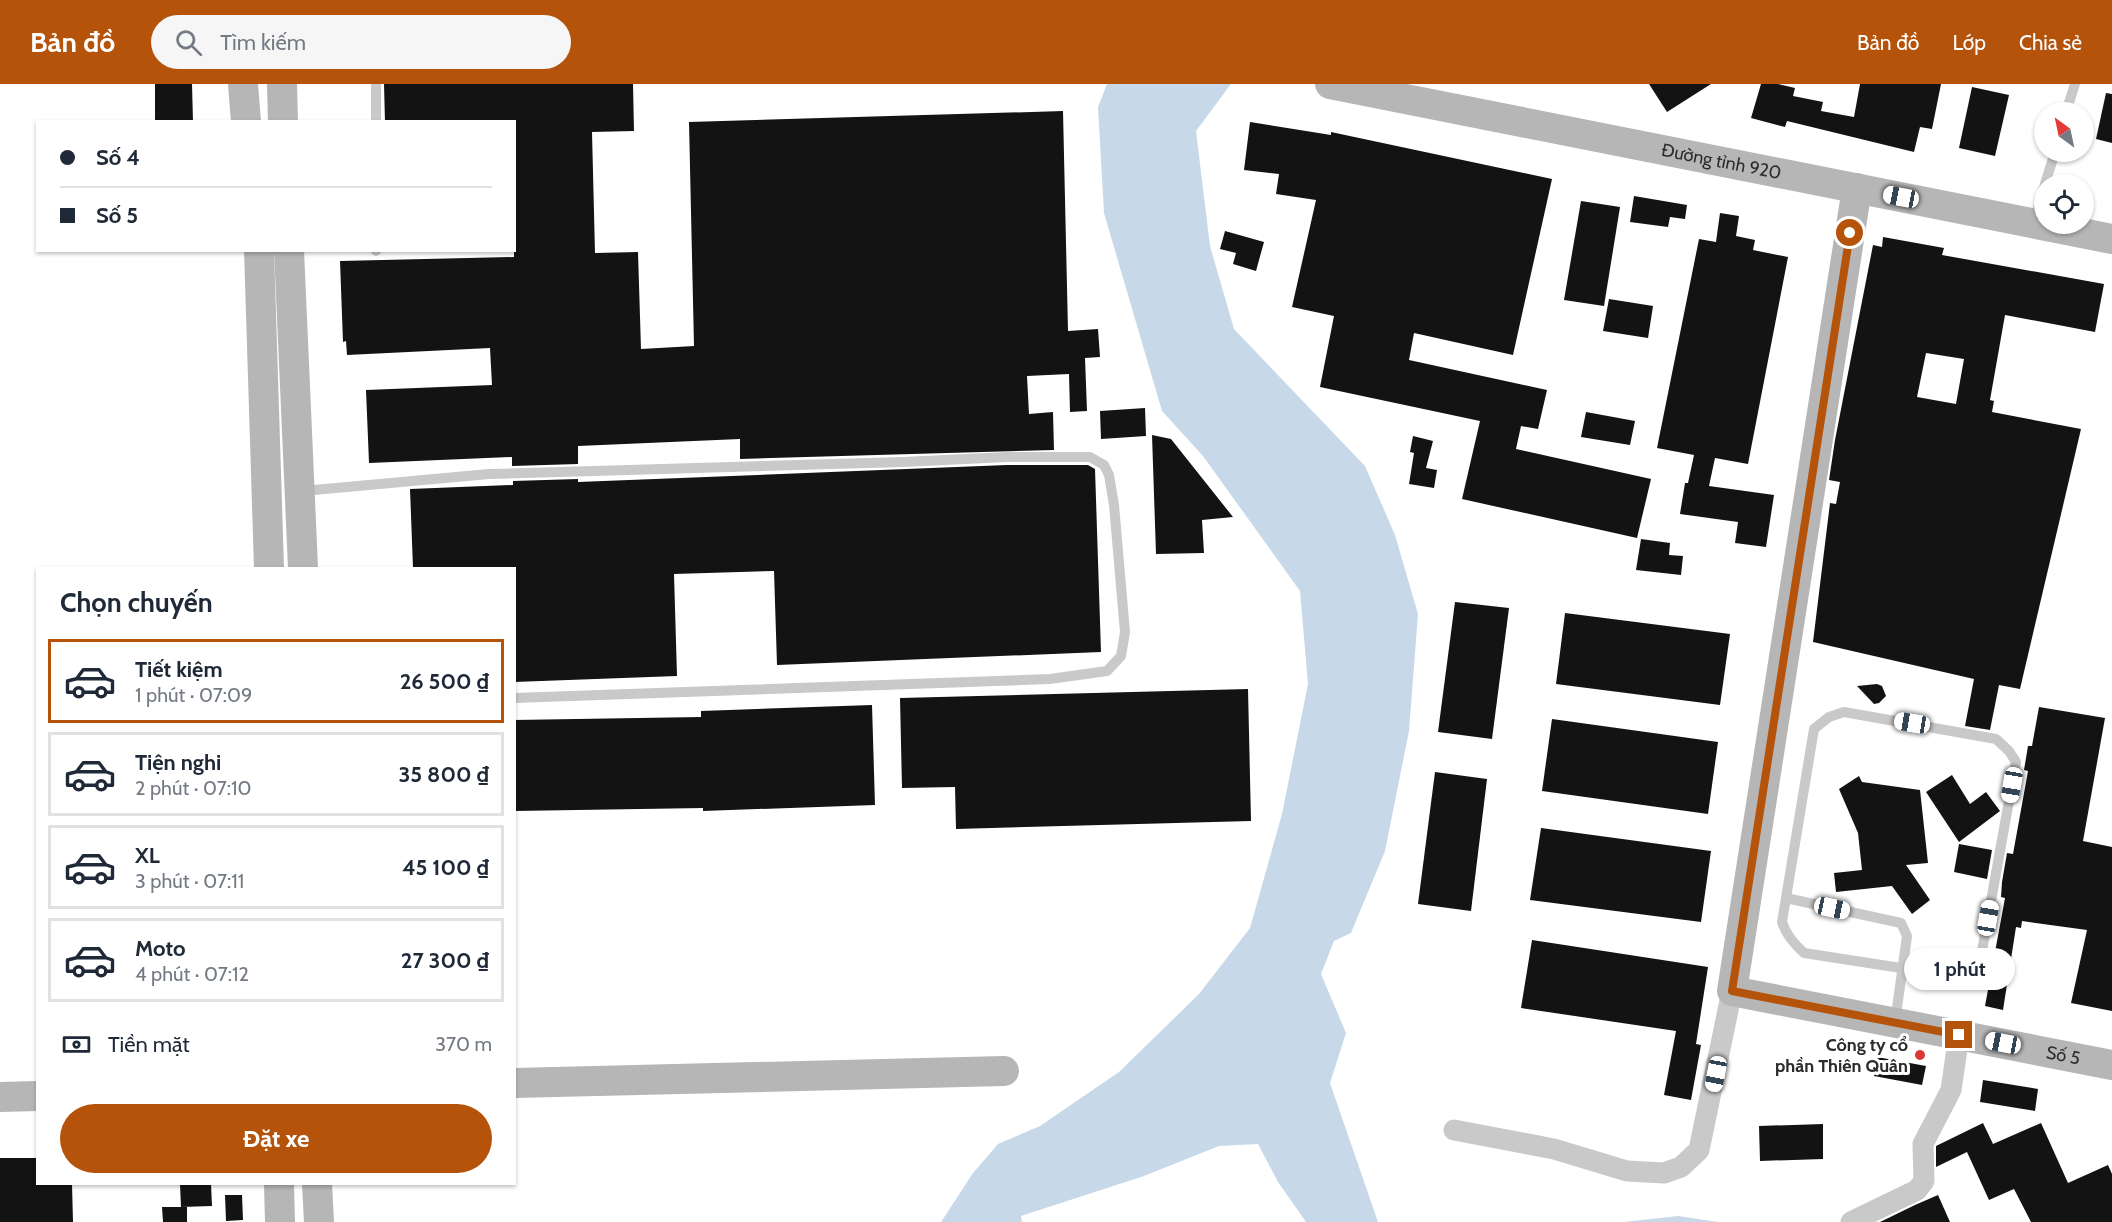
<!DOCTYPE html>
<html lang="vi">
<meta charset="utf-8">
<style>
:root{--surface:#fff;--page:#f6f6f7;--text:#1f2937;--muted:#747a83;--line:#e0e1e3;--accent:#b45309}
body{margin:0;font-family:Cabin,sans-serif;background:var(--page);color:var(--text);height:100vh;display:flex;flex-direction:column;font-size:22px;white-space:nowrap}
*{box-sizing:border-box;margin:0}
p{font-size:20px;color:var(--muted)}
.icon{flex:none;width:33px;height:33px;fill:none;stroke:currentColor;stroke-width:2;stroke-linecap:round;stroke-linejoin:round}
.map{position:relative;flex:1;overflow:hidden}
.drawer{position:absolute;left:36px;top:483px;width:480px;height:618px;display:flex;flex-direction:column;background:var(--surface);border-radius:0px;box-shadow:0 2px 4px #0004}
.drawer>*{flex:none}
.top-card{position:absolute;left:36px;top:36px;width:480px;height:132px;border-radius:0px;box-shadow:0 2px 4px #0004;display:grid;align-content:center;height:132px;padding:0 24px;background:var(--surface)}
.needle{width:39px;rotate:327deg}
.fabs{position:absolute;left:2034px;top:18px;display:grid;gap:12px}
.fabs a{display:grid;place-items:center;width:60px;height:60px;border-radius:50%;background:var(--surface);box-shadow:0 2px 4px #0004;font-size:30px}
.end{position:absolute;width:27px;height:27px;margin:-14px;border:8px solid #b45309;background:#fff;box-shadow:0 0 0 3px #fff}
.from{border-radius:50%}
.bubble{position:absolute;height:42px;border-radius:21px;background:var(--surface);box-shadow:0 2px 4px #0004;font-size:20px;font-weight:700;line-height:42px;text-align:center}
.car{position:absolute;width:18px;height:36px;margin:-18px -9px;border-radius:8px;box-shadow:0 0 4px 2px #0007;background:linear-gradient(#fff 24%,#345 0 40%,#fff 0 76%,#345 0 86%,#fff 0)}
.top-card b{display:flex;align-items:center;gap:21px;height:57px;font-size:22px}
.top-card b+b{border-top:2px solid var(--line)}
.top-card i{width:15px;height:15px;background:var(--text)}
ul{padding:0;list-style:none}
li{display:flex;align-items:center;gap:18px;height:84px;margin:0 12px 9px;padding:0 12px;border:3px solid var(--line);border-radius:0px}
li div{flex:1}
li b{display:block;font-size:22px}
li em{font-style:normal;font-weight:700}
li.current{border-color:var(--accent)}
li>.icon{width:54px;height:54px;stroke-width:1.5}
h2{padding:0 24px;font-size:27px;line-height:72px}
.pay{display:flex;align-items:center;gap:15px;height:66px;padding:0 24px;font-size:22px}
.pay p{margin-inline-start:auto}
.button{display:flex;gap:12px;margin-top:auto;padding:12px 24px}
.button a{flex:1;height:69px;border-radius:36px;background:var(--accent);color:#fff;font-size:24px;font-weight:700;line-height:69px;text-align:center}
header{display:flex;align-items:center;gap:36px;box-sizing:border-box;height:84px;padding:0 30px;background:var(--accent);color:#fff}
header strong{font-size:28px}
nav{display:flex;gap:33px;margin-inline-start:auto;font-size:21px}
.search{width:420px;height:54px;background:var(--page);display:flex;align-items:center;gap:15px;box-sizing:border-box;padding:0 21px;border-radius:33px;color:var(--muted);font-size:22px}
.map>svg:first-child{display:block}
.water{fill:#c7d9e8}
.building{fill:#131313;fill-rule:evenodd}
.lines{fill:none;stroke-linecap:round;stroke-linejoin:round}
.lane{stroke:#c9c9c9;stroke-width:10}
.street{stroke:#c9c9c9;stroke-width:21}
.secondary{stroke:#b6b6b6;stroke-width:30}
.route{stroke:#b45309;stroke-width:8}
.poi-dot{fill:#da3837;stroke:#fff;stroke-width:2}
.labels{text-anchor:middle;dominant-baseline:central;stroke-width:6;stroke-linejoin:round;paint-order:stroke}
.street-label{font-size:18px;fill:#2c2c2c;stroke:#fff}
.poi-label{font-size:18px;font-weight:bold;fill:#2c2c2c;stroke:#fff;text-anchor:end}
</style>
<header>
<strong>Bản đồ</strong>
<div class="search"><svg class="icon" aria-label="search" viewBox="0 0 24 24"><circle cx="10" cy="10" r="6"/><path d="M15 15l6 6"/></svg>Tìm kiếm</div>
<nav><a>Bản đồ</a><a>Lớp</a><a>Chia sẻ</a></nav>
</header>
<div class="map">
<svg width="2112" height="1138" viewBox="0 0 2112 1138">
<rect width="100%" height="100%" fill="#fff"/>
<g class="water">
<polygon points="1107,0 1231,0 1196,47 1210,162 1234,245 1365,382 1395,451 1418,530 1409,647 1385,767 1351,849 1334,857 1321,890 1346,949 1330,999 1378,1138 1306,1138 1278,1098 1258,1060 1219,1062 1144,1092 1021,1132 1022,1138 941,1138 973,1089 998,1060 1040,1042 1119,988 1199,910 1250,844 1282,730 1308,600 1300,507 1203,372 1162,327 1104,129 1098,23"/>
<polygon points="1678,1132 1718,1138 1624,1138"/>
</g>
<g class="building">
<polygon points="155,0 192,0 193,38 155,38"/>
<polygon points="384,0 633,0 634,47 592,48 595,169 638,168 641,265 694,262 689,38 1063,27 1068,247 1098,245 1100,273 1085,274 1087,327 1070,328 1069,290 1027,292 1029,330 1053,328 1054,366 740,375 740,355 578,362 578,380 512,382 512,373 369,379 366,306 492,301 490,264 347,271 346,257 343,258 340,177 514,173 514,38 385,38"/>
<polygon points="1649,0 1711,0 1667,28"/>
<polygon points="1761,0 1778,0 1795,4 1793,12 1823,18 1821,27 1854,33 1860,0 1941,0 1932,45 1920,43 1914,68 1787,37 1785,43 1751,34"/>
<polygon points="1972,3 2009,11 1995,72 1959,64"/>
<polygon points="2106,9 2112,10 2112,59 2096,55"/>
<polygon points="1250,38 1331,51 1331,48 1552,95 1513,271 1414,249 1409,276 1547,306 1538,345 1521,342 1516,365 1651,395 1637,454 1462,415 1480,337 1320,303 1334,232 1292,223 1316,116 1276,110 1279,90 1244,86"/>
<polygon points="1634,112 1687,121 1685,135 1670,133 1668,143 1630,138"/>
<polygon points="1581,117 1620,123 1604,222 1564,216"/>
<polygon points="1720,129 1739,132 1736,152 1755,156 1753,166 1788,173 1748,380 1715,374 1709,402 1774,411 1766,463 1735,459 1738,438 1680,430 1685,399 1688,399 1694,371 1657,364 1699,155 1716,158"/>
<polygon points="1225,147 1264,158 1256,187 1233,180 1236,169 1220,165"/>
<path d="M1883 153 1944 164 1942 171 2104 200 2095 248 2005 231 1990 316 1994 317 1992 328 2081 345 2020 605 1999 601 1990 646 1965 642 1974 595 1813 558 1830 419 1836 420 1840 398 1829 396 1835 356 1873 161 1882 163ZM1926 269 1964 275 1956 320 1917 313Z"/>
<polygon points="1609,215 1653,222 1648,254 1603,247"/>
<polygon points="1145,324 1146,352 1101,355 1100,327"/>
<polygon points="1586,328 1635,337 1630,361 1581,353"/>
<polygon points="1152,351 1171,355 1233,433 1202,436 1204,469 1156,470"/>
<polygon points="1413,352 1433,357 1426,384 1437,386 1434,404 1409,400 1414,369 1410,368"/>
<polygon points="1007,381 1088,381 1095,385 1101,568 777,581 774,487 674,490 677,592 514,598 514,484 413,484 410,405 513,401 513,397 578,395 578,398"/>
<polygon points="1641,455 1670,459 1669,471 1683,472 1681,491 1636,486"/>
<polygon points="1455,518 1509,524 1492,655 1438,648"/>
<polygon points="1565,529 1730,550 1720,621 1556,600"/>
<polygon points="1877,600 1882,602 1886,612 1879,619 1874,620 1857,602"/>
<polygon points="1248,605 1251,737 956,745 955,703 902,704 900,614"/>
<polygon points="872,621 875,721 703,727 703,724 514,727 514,636 701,633 701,627"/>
<polygon points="2039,623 2105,634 2083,757 2112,763 2112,927 2071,919 2087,846 2022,837 2021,844 2016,843 2003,926 1985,922 2005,814 2001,813 2002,798 2007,769 2013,770 2028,687 2024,686 2028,662 2032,662"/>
<polygon points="1552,635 1718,658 1708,730 1542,707"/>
<polygon points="1435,688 1487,695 1471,827 1418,820"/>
<polygon points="1952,691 1970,720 1986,708 2000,727 1959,758 1926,708"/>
<polygon points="1859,692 1862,698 1920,706 1928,779 1906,781 1930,816 1912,830 1892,802 1836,808 1834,789 1862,786 1858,749 1839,705"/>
<polygon points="1541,744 1711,767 1701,838 1530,816"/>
<polygon points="1959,760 1992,766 1987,795 1954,788"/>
<polygon points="1532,856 1708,883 1696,960 1701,961 1691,1016 1664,1011 1676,947 1521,924"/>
<polygon points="1877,973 1926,982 1922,1001 1874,992"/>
<polygon points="1983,996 2038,1005 2035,1027 1980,1018"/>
<polygon points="1983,1039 1993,1060 2041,1039 2068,1099 2108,1081 2112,1090 2112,1138 2031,1138 2014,1105 1989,1116 1967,1068 1936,1083 1936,1062"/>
<polygon points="1823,1040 1823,1075 1760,1077 1759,1042"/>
<polygon points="0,1074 38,1074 38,1100 72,1100 73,1138 0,1138"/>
<polygon points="180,1100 211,1100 212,1122 181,1123"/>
<polygon points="225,1111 242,1111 243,1136 226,1137"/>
<polygon points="1938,1111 1950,1138 1880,1138 1915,1121"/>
<polygon points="162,1123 187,1123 187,1138 163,1138"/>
</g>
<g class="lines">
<g class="lane">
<polyline points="2066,28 2075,0"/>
<polyline points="376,38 376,0"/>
<polyline points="2045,100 2055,68"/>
<polyline points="2034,139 2044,103"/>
<polyline points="376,166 376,167"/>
<polyline points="303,407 489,390 903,378 1007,373 1090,373 1104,381 1109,391 1114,421 1125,548 1121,572 1107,587 1050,595 514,614"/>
<path d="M1844 628 1996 655 2009 667 2016 678 1980 878 1970 889 1959 893 1804 869C1794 860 1786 851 1782 838L1814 645 1829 633Z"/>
<polyline points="1786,814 1901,839 1907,852 1895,938"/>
</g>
<g class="street">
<polyline points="1454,1046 1554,1065 1627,1087 1664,1089 1681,1083 1699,1066 1732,907"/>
<polyline points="1851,1138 1917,1106 1924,1097 1923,1060 1951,1006 1959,951"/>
</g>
<g class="secondary">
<polyline points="243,0 246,38"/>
<polyline points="282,0 283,38"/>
<path id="s1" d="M1330 0 2112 155"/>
<path id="s2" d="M1857 104 1732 907 2112 981"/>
<polyline points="259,166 269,484"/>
<polyline points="289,166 303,484"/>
<polyline points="514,999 1004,987"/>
<polyline points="0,1013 38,1012"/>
<polyline points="279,1100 280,1138"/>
<polyline points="317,1100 319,1138"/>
</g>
</g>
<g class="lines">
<polyline class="route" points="1850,149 1732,907 1959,951"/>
</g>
<circle class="poi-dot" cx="1920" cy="971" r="6"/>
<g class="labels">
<g class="street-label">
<text stroke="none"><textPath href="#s1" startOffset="399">Đường tỉnh 920</textPath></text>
<text stroke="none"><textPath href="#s2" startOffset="1150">Số 5</textPath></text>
</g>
<g class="poi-label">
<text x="1908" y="961">Công ty cổ<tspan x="1908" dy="21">phần Thiên Quân</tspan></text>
</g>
</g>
</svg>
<div class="fabs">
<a><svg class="needle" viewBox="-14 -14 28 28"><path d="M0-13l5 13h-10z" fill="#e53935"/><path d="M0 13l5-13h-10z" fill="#747a83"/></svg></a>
<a><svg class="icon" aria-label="locate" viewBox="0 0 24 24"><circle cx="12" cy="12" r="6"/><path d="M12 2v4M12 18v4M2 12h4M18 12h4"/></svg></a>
</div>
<i class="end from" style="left:1850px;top:149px"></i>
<i class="end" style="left:1959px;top:951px"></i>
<div class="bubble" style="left:1904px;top:864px;width:111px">1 phút</div>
<i class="car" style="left:1901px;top:113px;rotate:281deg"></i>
<i class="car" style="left:1912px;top:639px;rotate:279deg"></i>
<i class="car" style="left:2012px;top:701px;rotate:190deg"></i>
<i class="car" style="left:1832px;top:824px;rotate:102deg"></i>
<i class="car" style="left:1988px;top:834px;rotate:10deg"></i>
<i class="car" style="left:2003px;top:959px;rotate:281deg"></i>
<i class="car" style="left:1716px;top:990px;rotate:191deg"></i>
<div class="top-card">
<b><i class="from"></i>Số 4</b>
<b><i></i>Số 5</b>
</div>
<section class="drawer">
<h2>Chọn chuyến</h2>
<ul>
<li class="current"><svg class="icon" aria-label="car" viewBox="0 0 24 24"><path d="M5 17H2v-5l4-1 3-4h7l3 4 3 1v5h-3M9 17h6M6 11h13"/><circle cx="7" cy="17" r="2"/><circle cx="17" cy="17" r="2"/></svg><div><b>Tiết kiệm</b><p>1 phút · 07:09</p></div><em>26 500 ₫</em></li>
<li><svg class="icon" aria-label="car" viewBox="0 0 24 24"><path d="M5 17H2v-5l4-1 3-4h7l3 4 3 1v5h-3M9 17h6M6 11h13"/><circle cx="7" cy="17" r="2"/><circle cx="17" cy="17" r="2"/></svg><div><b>Tiện nghi</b><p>2 phút · 07:10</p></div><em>35 800 ₫</em></li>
<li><svg class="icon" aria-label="car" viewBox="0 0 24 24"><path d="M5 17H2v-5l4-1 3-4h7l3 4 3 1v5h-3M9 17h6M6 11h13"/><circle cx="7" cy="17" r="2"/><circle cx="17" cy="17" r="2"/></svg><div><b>XL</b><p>3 phút · 07:11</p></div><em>45 100 ₫</em></li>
<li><svg class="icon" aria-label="car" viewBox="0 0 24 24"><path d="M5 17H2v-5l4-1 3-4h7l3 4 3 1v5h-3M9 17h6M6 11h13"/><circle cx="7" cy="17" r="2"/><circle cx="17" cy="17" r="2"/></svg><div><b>Moto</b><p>4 phút · 07:12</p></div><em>27 300 ₫</em></li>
</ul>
<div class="pay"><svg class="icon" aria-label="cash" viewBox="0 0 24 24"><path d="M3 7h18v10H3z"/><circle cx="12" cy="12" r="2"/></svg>Tiền mặt<p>370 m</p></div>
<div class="button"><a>Đặt xe</a></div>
</section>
</div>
